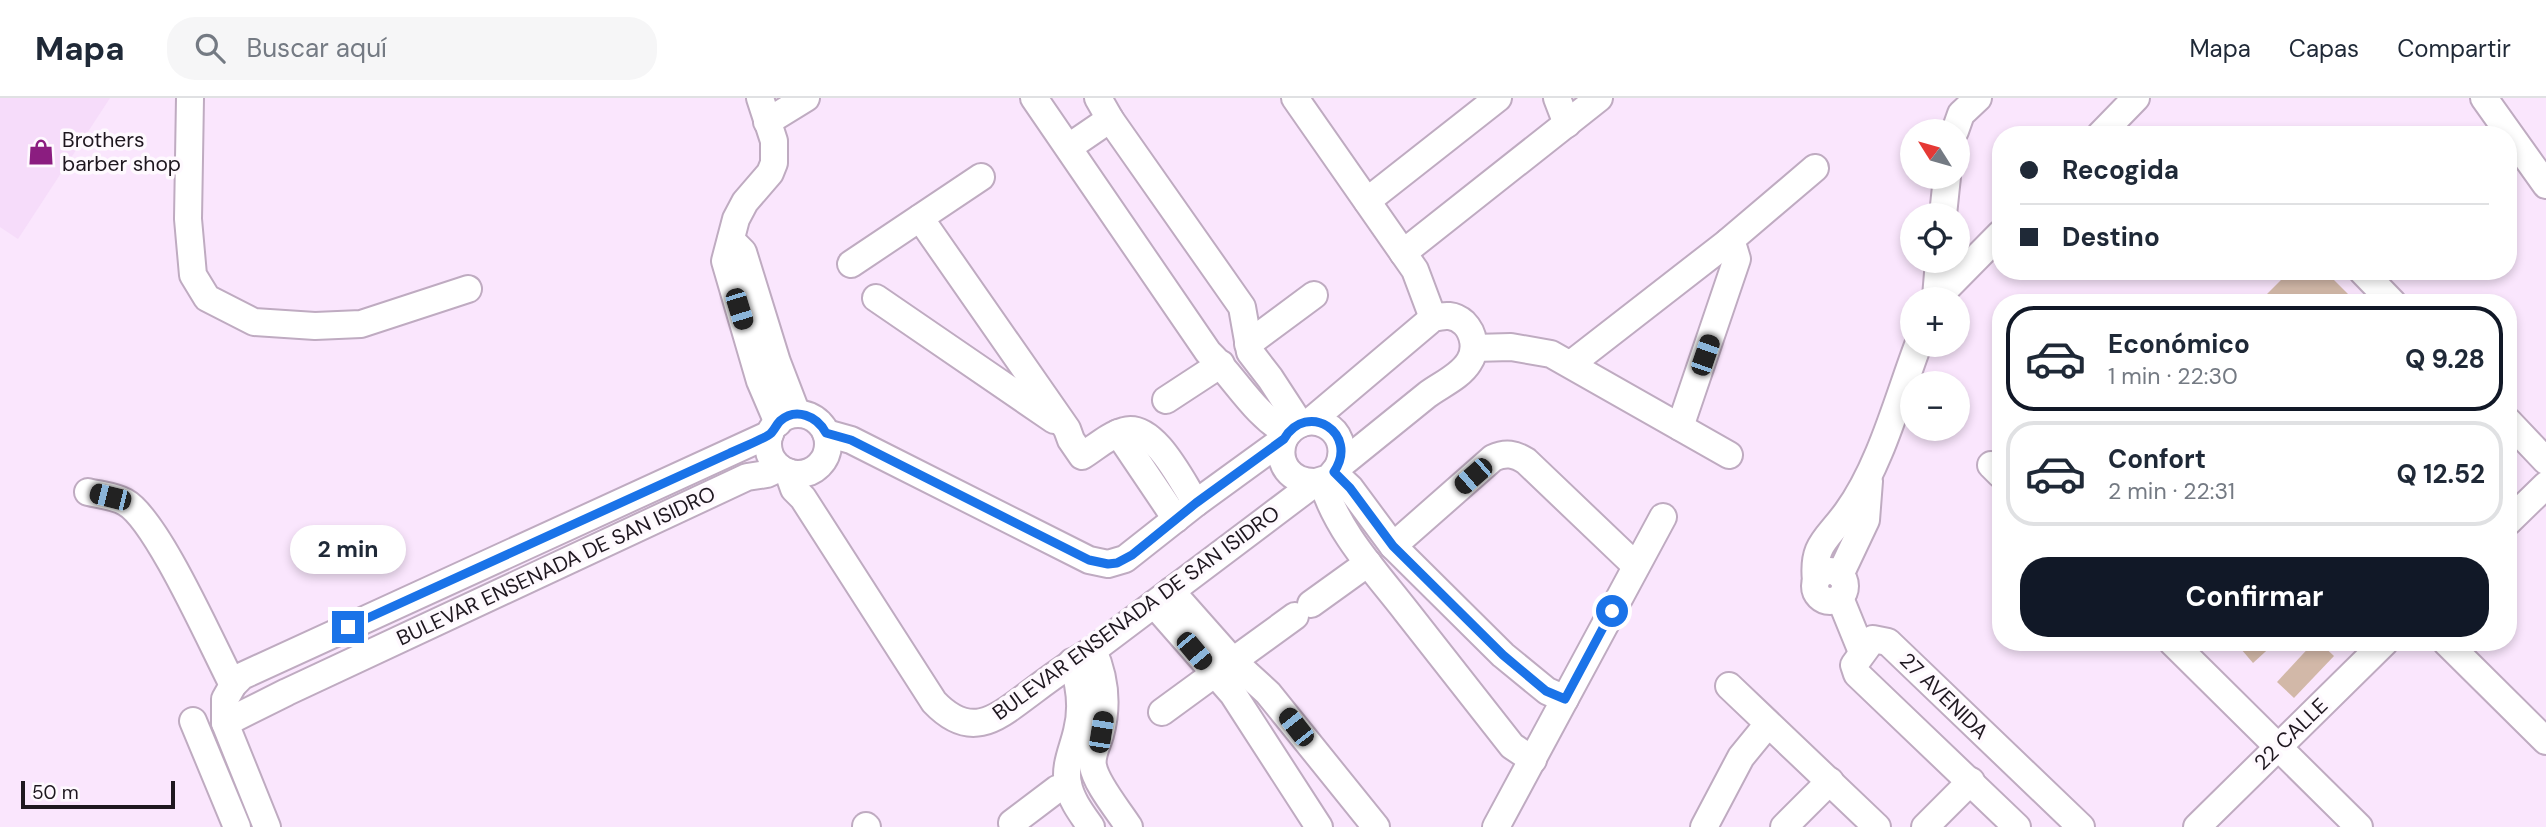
<!DOCTYPE html>
<html lang="es">
<meta charset="utf-8">
<style>
:root{--surface:#fff;--page:#f6f6f7;--text:#1f2937;--muted:#747a83;--line:#e0e1e3;--accent:#111827}
body{margin:0;font-family:"DM Sans",sans-serif;background:var(--page);color:var(--text);height:100vh;display:flex;flex-direction:column;font-size:26px;white-space:nowrap}
*{box-sizing:border-box;margin:0}
p{font-size:23px;color:var(--muted)}
.icon{flex:none;width:38px;height:38px;fill:none;stroke:currentColor;stroke-width:2;stroke-linecap:round;stroke-linejoin:round}
.map{position:relative;flex:1;overflow:hidden}
.details{position:absolute;left:1992px;top:196px;width:525px;height:357px;display:flex;flex-direction:column;background:var(--surface);border-radius:28px;box-shadow:0 4px 10px #0003}
.details>*{flex:none}
.top-card{position:absolute;left:1992px;top:28px;width:525px;height:154px;border-radius:28px;box-shadow:0 4px 10px #0003;display:grid;align-content:center;height:154px;padding:0 28px;background:var(--surface)}
.needle{width:46px;rotate:307deg}
.fabs{position:absolute;left:1900px;top:21px;display:grid;gap:14px}
.fabs a{display:grid;place-items:center;width:70px;height:70px;border-radius:50%;background:var(--surface);box-shadow:0 4px 10px #0003;font-size:35px}
.scale{position:absolute;left:21px;bottom:18px;width:154px;box-sizing:border-box;padding-left:7px;border:4px solid #1e171f;border-top:0;font-size:19px;line-height:24px;white-space:nowrap;color:#1e171f;-webkit-text-stroke:5px #fef9fe;paint-order:stroke}
.end{position:absolute;width:32px;height:32px;margin:-16px;border:9px solid #1a73e8;background:#fff;box-shadow:0 0 0 4px #fff}
.from{border-radius:50%}
.bubble{position:absolute;height:49px;border-radius:24px;background:var(--surface);box-shadow:0 4px 10px #0003;font-size:23px;font-weight:700;line-height:49px;text-align:center}
.car{position:absolute;width:21px;height:42px;margin:-21px -10px;border-radius:9px;box-shadow:0 0 5px 2px #0007;background:linear-gradient(#222 24%,#8ab4d8 0 40%,#222 0 76%,#8ab4d8 0 86%,#222 0)}
.top-card b{display:flex;align-items:center;gap:24px;height:66px;font-size:26px}
.top-card b+b{border-top:2px solid var(--line)}
.top-card i{width:18px;height:18px;background:var(--text)}
ul{padding:12px 0 0;list-style:none}
li{display:flex;align-items:center;gap:21px;height:105px;margin:0 14px 10px;padding:0 14px;border:4px solid var(--line);border-radius:28px}
li div{flex:1}
li b{display:block;font-size:26px}
li em{font-style:normal;font-weight:700}
li.current{border-color:var(--accent)}
li>.icon{width:63px;height:63px;stroke-width:1.5}
.action{display:flex;gap:14px;margin-top:auto;padding:14px 28px}
.action a{flex:1;height:80px;border-radius:28px;background:var(--accent);color:#fff;font-size:28px;font-weight:700;line-height:80px;text-align:center}
header{display:flex;align-items:center;gap:42px;box-sizing:border-box;height:98px;padding:0 35px;background:var(--surface);border-bottom:2px solid var(--line)}
header strong{font-size:33px}
nav{display:flex;gap:38px;margin-inline-start:auto;font-size:24px}
.search{width:490px;height:63px;background:var(--page);display:flex;align-items:center;gap:18px;box-sizing:border-box;padding:0 24px;border-radius:28px;color:var(--muted);font-size:26px}
.map>svg:first-child{display:block}
.built{fill:#f6dcfa}
.building{fill:#d2b8a8}
.lines{fill:none;stroke-linecap:round;stroke-linejoin:round}
.minor-casing{stroke:#bfabc1;stroke-width:30}
.minor{stroke:#fff;stroke-width:26}
.route{stroke:#1a73e8;stroke-width:9}
.labels{text-anchor:middle;dominant-baseline:central;stroke-width:7;stroke-linejoin:round;paint-order:stroke}
.poi-label{font-size:21px;fill:#1e171f;stroke:#fef9fe;text-anchor:start}
.street-label{font-size:21px;fill:#1e171f;stroke:#fef9fe}
</style>
<header>
<strong>Mapa</strong>
<div class="search"><svg class="icon" aria-label="search" viewBox="0 0 24 24"><circle cx="10" cy="10" r="6"/><path d="M15 15l6 6"/></svg>Buscar aquí</div>
<nav><a>Mapa</a><a>Capas</a><a>Compartir</a></nav>
</header>
<div class="map">
<svg width="2546" height="729" viewBox="0 0 2546 729">
<rect width="100%" height="100%" fill="#fae6fd"/>
<polygon class="built" points="0,0 110,0 18,141 0,129"/>
<g class="building">
<polygon points="2290,173 2325,173 2357,205 2258,205"/>
<polygon points="2235,544 2276,544 2253,565"/>
<polygon points="2314,544 2319,544 2334,558 2294,600 2277,584"/>
</g>
<g class="lines">
<g class="minor-casing">
<g id="minor">
<polyline points="190,0 188,121 193,177 207,200 254,224 315,228 361,226 468,191"/>
<polyline points="760,0 774,43 774,65 770,75 745,104 736,121 725,163 760,283 778,325"/>
<path d="M1034 0 1208 254C1236 281 1253 315 1287 335"/>
<polyline points="1098,0 1110,21 1242,209 1250,254 1270,280 1300,326"/>
<polyline points="1295,0 1415,172 1433,220"/>
<polyline points="1557,0 1567,26"/>
<polyline points="2484,0 2546,87"/>
<polyline points="767,24 806,0"/>
<polyline points="1955,33 1961,16 1978,0"/>
<polyline points="2100,37 2136,0"/>
<polyline points="1069,49 1110,21"/>
<polyline points="1367,103 1498,0"/>
<polyline points="1943,117 1947,79"/>
<path d="M920 120 1067 331 1071 342 1082 358C1095 350 1109 337 1124 333 1154 324 1182 384 1196 405"/>
<polyline points="731,142 743,154 777,264 797,316"/>
<polyline points="1403,155 1599,0"/>
<polyline points="851,166 981,79"/>
<polyline points="2362,173 2393,205"/>
<polyline points="1936,199 1939,163"/>
<polyline points="876,200 1054,322"/>
<polyline points="1936,201 2000,136"/>
<polyline points="1248,246 1314,197"/>
<polyline points="1474,250 1511,249 1551,256 1729,357"/>
<polyline points="1571,266 1728,144 1815,70"/>
<polyline points="1166,302 1221,266"/>
<circle cx="798" cy="346" r="30"/>
<polyline points="2508,323 2546,363"/>
<polyline points="1680,329 1737,161 1734,151 1728,144"/>
<path d="M826 335 851 342 1089 462 1108 466 1125 461 1196 405 1284 341C1305 305 1355 330 1338 369"/>
<polyline points="1118,335 1176,421"/>
<path d="M1284 341C1275 365 1291 385 1316 384"/>
<polyline points="1991,367 2000,376"/>
<path d="M788 374 794 391 803 400 934 604C972 644 998 619 1033 593 1053 578 1072 564 1093 552L1316 384 1329 380 1338 369C1368 345 1397 321 1427 297 1440 287 1460 279 1469 264 1477 252 1474 235 1464 225 1454 216 1445 217 1433 220L1311 323"/>
<polyline points="1334,375 1350,390 1393,448 1503,557 1547,593 1565,601"/>
<path d="M1322 383C1337 433 1374 472 1406 513 1441 558 1477 603 1512 648L1533 662"/>
<path d="M88 394C100 397 114 398 125 404 157 421 213 549 233 587"/>
<polyline points="2508,424 2546,387"/>
<path d="M1393 448 1493 360C1506 354 1515 356 1526 363L1636 468"/>
<circle cx="1830" cy="488" r="15"/>
<polyline points="1840,477 1866,422 1869,383"/>
<path d="M1816 483C1812 446 1827 442 1847 414 1880 369 1898 300 1918 247"/>
<polyline points="1171,493 1233,563 1268,595 1376,729"/>
<polyline points="1840,500 1862,554"/>
<polyline points="1154,506 1233,596 1319,729"/>
<polyline points="1311,506 1368,465"/>
<polyline points="2172,544 2359,729"/>
<polyline points="2446,544 2546,643"/>
<path d="M1093 552C1105 579 1108 608 1100 637 1097 647 1091 658 1093 668 1096 686 1119 713 1129 729"/>
<polyline points="1233,563 1295,518"/>
<path d="M1072 564C1080 587 1083 610 1077 633 1073 651 1064 668 1068 686 1071 702 1082 716 1091 729"/>
<polyline points="1729,588 1877,729"/>
<polyline points="1162,614 1214,576"/>
<polyline points="193,623 237,729"/>
<polyline points="225,625 287,594 747,379 767,376 780,370"/>
<polyline points="1012,725 1057,691 1068,687"/>
<polyline points="866,728 867,729"/>
<polyline points="267,729 225,625 225,601 233,587 242,578 770,336"/>
<polyline points="1496,729 1663,419"/>
<polyline points="1704,729 1741,659 1768,626"/>
<polyline points="1784,729 1830,683"/>
<polyline points="1925,729 1971,683"/>
<polyline points="2017,729 1857,576 1854,567 1873,541 1888,544 2081,729"/>
<polyline points="2197,729 2385,544"/>
</g>
</g>
<use href="#minor" class="minor"/>
</g>
<g class="lines">
<path class="route" d="M348 529 730 355C737 352 767 339 770 336 774 333 776 327 780 323 796 309 817 318 826 335L851 342 1089 462 1108 466 1117 465 1132 457 1196 405 1284 341C1307 302 1360 335 1334 374L1350 390 1393 448 1503 557 1546 593 1565 601 1612 513"/>
</g>
<defs>
<g id="shop-bare" transform="scale(2.1)"><path d="M-5-2.5h2.3a2.7 3.5 0 0 1 5.4 0H5L5.5 6h-11ZM-1.5-2.5h3a1.5 2.3 0 0 0-3 0Z" fill="#8b1d80" stroke="#fef9fe" stroke-width="2.5" paint-order="stroke"/></g>
</defs>
<g fill-rule="evenodd">
<use href="#shop-bare" x="41" y="54"/>
</g>
<g class="labels">
<g class="poi-label">
<text x="62" y="42">Brothers<tspan x="62" dy="24">barber shop</tspan></text>
</g>
<g class="street-label">
<text transform="translate(556 468) rotate(-25)">BULEVAR ENSENADA DE SAN ISIDRO</text>
<text transform="translate(1136 515) rotate(-36)">BULEVAR ENSENADA DE SAN ISIDRO</text>
<text transform="translate(1944 598) rotate(44)">27 AVENIDA</text>
<text transform="translate(2291 636) rotate(-44)">22 CALLE</text>
</g>
</g>
</svg>
<div class="fabs">
<a><svg class="needle" viewBox="-14 -14 28 28"><path d="M0-13l5 13h-10z" fill="#e53935"/><path d="M0 13l5-13h-10z" fill="#747a83"/></svg></a>
<a><svg class="icon" aria-label="locate" viewBox="0 0 24 24"><circle cx="12" cy="12" r="6"/><path d="M12 2v4M12 18v4M2 12h4M18 12h4"/></svg></a>
<a>+</a>
<a>−</a>
</div>
<div class="scale">50 m</div>
<i class="end from" style="left:1612px;top:513px"></i>
<i class="end" style="left:348px;top:529px"></i>
<div class="bubble" style="left:290px;top:427px;width:116px">2 min</div>
<i class="car" style="left:739px;top:211px;rotate:163deg"></i>
<i class="car" style="left:1705px;top:257px;rotate:19deg"></i>
<i class="car" style="left:1473px;top:378px;rotate:229deg"></i>
<i class="car" style="left:110px;top:399px;rotate:284deg"></i>
<i class="car" style="left:1194px;top:553px;rotate:140deg"></i>
<i class="car" style="left:1296px;top:629px;rotate:322deg"></i>
<i class="car" style="left:1101px;top:634px;rotate:9deg"></i>
<div class="top-card">
<b><i class="from"></i>Recogida</b>
<b><i></i>Destino</b>
</div>
<section class="details">
<ul>
<li class="current"><svg class="icon" aria-label="car" viewBox="0 0 24 24"><path d="M5 17H2v-5l4-1 3-4h7l3 4 3 1v5h-3M9 17h6M6 11h13"/><circle cx="7" cy="17" r="2"/><circle cx="17" cy="17" r="2"/></svg><div><b>Económico</b><p>1 min · 22:30</p></div><em>Q 9.28</em></li>
<li><svg class="icon" aria-label="car" viewBox="0 0 24 24"><path d="M5 17H2v-5l4-1 3-4h7l3 4 3 1v5h-3M9 17h6M6 11h13"/><circle cx="7" cy="17" r="2"/><circle cx="17" cy="17" r="2"/></svg><div><b>Confort</b><p>2 min · 22:31</p></div><em>Q 12.52</em></li>
</ul>
<div class="action"><a>Confirmar</a></div>
</section>
</div>
